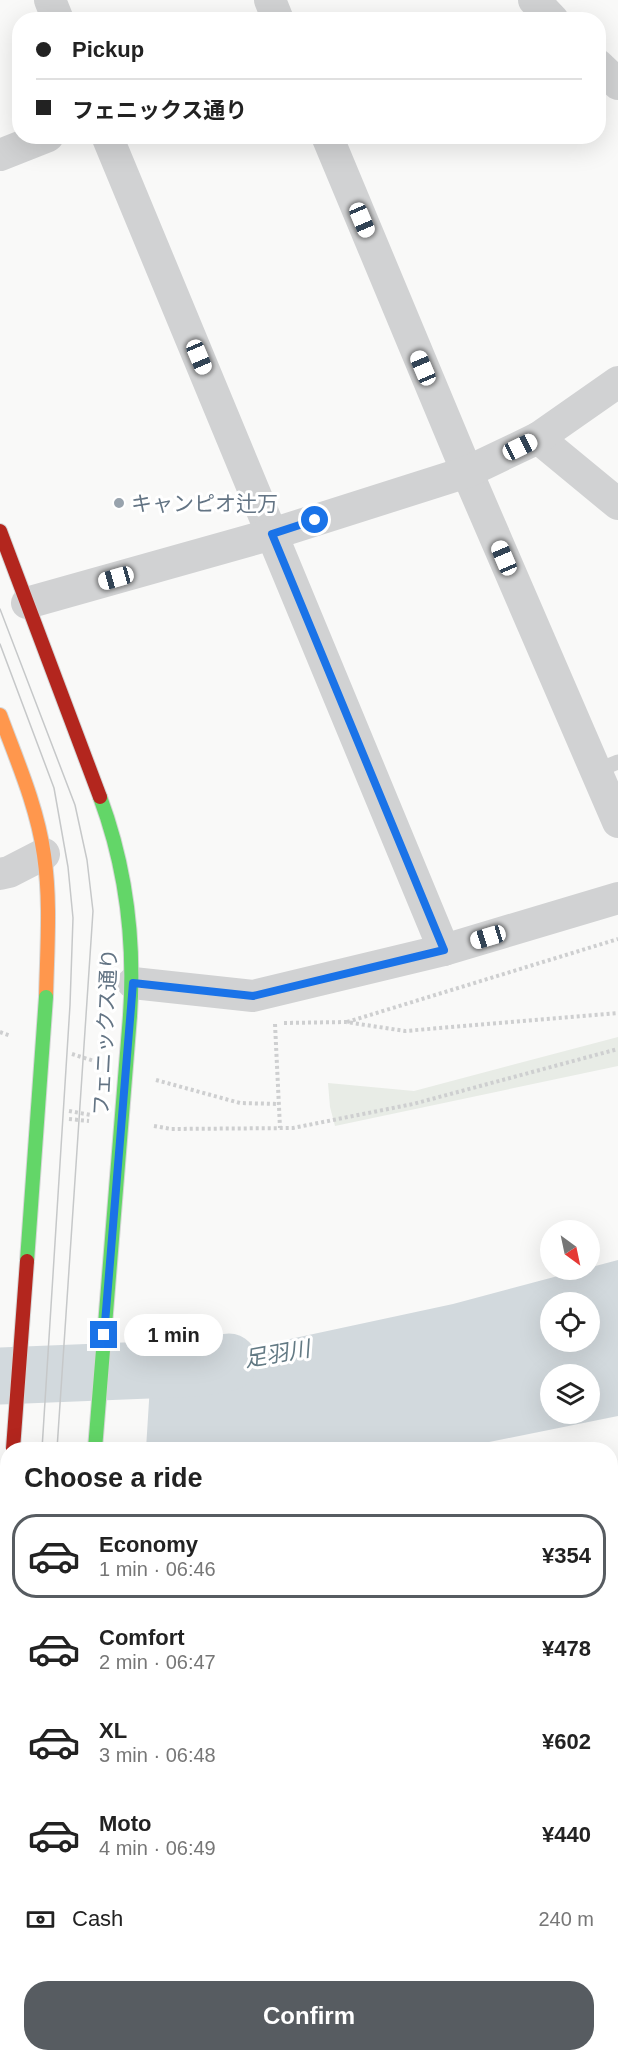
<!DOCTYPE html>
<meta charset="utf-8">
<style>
:root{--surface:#fff;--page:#f2f2f2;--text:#222;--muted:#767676;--line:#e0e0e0;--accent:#575c61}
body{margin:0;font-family:Helvetica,"Noto Sans JP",sans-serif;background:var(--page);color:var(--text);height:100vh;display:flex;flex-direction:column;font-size:22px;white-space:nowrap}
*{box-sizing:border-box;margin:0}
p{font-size:20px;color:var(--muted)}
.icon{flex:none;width:33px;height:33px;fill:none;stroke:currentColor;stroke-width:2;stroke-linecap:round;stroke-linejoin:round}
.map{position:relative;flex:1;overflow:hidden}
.drawer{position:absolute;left:0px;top:1442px;width:618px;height:620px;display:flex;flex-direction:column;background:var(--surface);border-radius:24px 24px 0 0;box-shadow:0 6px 24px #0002}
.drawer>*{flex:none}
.banner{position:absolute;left:12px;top:12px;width:594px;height:132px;border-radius:24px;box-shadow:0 6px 24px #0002;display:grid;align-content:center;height:132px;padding:0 24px;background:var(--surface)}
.needle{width:39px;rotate:147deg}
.fabs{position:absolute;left:540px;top:1220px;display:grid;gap:12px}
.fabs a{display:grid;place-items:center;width:60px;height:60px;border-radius:50%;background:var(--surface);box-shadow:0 6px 24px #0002;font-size:30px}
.end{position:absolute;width:27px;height:27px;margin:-14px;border:8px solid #1a73e8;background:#fff;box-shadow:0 0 0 3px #fff}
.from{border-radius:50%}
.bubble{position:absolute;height:42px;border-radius:21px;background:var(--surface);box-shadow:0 6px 24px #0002;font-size:20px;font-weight:800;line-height:42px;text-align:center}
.car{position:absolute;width:18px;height:36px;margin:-18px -9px;border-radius:8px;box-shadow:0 0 4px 2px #0007;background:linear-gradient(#fff 24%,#345 0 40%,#fff 0 76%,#345 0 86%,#fff 0)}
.banner b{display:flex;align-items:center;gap:21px;height:57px;font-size:22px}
.banner b+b{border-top:2px solid var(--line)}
.banner i{width:15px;height:15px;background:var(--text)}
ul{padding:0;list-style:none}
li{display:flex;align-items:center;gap:18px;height:84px;margin:0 12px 9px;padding:0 12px;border:3px solid transparent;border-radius:24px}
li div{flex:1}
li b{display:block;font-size:22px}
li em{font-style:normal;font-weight:800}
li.on{border-color:var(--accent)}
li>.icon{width:54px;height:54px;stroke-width:1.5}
h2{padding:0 24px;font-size:27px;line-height:72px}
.pay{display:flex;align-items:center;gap:15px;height:66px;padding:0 24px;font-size:22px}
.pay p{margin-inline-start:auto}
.primary-button{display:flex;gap:12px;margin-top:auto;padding:12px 24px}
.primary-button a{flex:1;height:69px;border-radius:24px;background:var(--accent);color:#fff;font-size:24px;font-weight:800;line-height:69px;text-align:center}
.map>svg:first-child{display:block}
.green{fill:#e8ece6}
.water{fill:#d2d9dd;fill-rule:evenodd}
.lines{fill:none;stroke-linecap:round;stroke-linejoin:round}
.river{stroke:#d2d9dd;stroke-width:57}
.building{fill:#d2d4d4;stroke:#e8e8e8;stroke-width:1.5}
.fast-casing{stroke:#d6d7d7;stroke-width:16}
.slow-casing{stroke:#d6d7d7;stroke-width:16}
.jam-casing{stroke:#d6d7d7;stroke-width:16}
.path{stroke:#cecfd0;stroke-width:4;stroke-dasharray:3 3;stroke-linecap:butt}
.lane{stroke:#d1d2d3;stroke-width:15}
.street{stroke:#d1d2d3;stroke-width:32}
.fast{stroke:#63d668;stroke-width:14}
.slow{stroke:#ff974d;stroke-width:14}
.jam{stroke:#b3261e;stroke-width:14}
.tram{stroke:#c6c8c9;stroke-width:1.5}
.fast-bridge-casing{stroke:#d6d7d7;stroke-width:16;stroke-linecap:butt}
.jam-bridge-casing{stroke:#d6d7d7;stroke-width:16;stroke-linecap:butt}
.fast-bridge{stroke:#63d668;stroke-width:14}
.jam-bridge{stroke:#b3261e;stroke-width:14}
.route{stroke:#1a73e8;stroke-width:8}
.poi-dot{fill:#98a3ad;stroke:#fff;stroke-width:2}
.labels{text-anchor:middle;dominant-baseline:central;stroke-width:6;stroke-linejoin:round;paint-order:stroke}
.poi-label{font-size:21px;fill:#637484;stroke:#fff;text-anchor:start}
.street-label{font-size:21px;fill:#637484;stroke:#fff}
.water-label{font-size:22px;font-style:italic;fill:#637a84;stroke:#fff}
</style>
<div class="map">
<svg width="618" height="2060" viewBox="0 0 618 2060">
<rect width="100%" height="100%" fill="#f9f9f8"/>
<polygon class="green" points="618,1037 618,1066 335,1126 330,1107 328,1083 414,1091"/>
<path class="water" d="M618 1260V1416L455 1449H146L151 1369 453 1304ZM550 1302H590V1341H550ZM550 1374H590V1413H550Z"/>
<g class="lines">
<polyline class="river" points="0,1376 198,1368 229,1362"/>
</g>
<rect class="building" x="610" y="1625" width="8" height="76"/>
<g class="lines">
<g class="fast-casing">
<g id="fast">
<path d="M100 797C126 867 135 942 130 1016"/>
<polyline points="0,1734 8,1735"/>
<polyline points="0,1781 8,1782"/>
<polyline points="125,2054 126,2060"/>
</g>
</g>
<g class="slow-casing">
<g id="slow">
<path d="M0 715C17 761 37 806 44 855 51 902 47 950 46 997"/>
<polyline points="0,1834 8,1884"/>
<polyline points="49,2054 51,2060"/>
</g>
</g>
<g class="jam-casing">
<polyline id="jam" points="0,531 100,797"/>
</g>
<g class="path">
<polyline points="347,1022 618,939"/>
<polyline points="284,1023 346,1022 405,1031 618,1013"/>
<polyline points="275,1024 280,1128"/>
<polyline points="0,1032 11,1036"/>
<polyline points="72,1054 94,1061"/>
<polyline points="156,1080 240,1103 279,1104"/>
<polyline points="69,1111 91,1115"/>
<polyline points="69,1119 89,1121"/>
<polyline points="154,1126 171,1129 293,1128 413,1104 618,1049"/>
<polyline points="610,1528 618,1527"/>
</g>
<polyline class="lane" points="596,771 618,762"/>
<g class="street">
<polyline points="50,0 58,20"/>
<polyline points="270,0 278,20"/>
<polyline points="534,0 553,20"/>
<polyline points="598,65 618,84"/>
<polyline points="107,136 444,950"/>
<polyline points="327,136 467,472 618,822"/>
<polyline points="0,155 48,136"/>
<polyline points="538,438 618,504"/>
<polyline points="27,603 272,534 467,472 538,438 618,382"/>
<polyline points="0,874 9,872 44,854"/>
<polyline points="133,983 253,996 444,950 618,898"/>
<polyline points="610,1604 618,1602"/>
<polyline points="610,1757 618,1756"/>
<polyline points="610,1911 618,1936"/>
<polyline points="610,1986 618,1984"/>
<polyline points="407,2054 408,2060"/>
<polyline points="256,2060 287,2054"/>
</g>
<use href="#fast" class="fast"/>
<use href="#slow" class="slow"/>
<use href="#jam" class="jam"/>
<g class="tram">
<polyline points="0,609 75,805 87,860 93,911 57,1449"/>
<polyline points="0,644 54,788 68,867 73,918 70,1005 42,1449"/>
<polyline points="79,2054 81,2060"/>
<polyline points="100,2054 101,2060"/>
</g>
<g class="fast-bridge-casing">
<g id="fast-bridge">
<polyline points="27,1261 46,997"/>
<polyline points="95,1449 130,1016"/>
<polyline points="0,1636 8,1531"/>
</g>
</g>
<g class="jam-bridge-casing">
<polyline id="jam-bridge" points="13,1449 27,1261"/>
</g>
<use href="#fast-bridge" class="fast-bridge"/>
<use href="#jam-bridge" class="jam-bridge"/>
</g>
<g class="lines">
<polyline class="route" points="104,1335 133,983 253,996 444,950 272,534 315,520"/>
</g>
<circle class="poi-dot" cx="119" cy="503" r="6"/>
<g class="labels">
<g class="poi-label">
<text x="131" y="503">キャンピオ辻万</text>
</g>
<g class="street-label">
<text transform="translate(105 1032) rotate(-87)">フェニックス通り</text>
</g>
<g class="water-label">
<text transform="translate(277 1354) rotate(-10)">足羽川</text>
</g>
</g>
</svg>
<div class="fabs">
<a><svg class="needle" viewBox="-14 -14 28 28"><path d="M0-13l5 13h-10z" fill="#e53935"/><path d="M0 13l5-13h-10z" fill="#767676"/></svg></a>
<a><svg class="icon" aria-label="locate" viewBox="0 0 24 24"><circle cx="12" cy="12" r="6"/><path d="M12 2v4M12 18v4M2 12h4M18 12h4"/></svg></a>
<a><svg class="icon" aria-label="layers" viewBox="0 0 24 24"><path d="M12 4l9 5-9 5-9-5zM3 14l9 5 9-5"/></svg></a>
</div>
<i class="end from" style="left:315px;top:520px"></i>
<i class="end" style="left:104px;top:1335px"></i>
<div class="bubble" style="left:124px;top:1314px;width:99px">1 min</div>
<i class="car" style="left:362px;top:220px;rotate:157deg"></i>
<i class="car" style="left:199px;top:357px;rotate:157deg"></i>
<i class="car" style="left:423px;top:368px;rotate:337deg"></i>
<i class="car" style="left:520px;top:447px;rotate:64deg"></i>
<i class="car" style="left:504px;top:558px;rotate:337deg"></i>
<i class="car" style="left:116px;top:578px;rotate:254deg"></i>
<i class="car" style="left:488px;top:937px;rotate:253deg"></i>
<div class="banner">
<b><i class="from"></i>Pickup</b>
<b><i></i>フェニックス通り</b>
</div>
<section class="drawer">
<h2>Choose a ride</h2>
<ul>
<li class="on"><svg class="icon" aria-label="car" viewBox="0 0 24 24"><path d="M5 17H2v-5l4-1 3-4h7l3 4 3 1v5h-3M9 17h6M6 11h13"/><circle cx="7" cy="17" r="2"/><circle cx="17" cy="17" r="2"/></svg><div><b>Economy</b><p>1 min · 06:46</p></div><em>¥354</em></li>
<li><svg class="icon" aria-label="car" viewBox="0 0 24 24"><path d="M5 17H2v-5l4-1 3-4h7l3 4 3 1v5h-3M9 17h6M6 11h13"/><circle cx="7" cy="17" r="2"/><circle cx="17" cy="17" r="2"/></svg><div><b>Comfort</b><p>2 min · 06:47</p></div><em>¥478</em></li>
<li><svg class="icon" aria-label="car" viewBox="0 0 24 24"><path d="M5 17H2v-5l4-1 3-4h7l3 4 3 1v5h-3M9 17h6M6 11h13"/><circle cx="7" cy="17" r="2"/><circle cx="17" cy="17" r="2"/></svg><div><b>XL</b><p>3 min · 06:48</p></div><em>¥602</em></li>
<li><svg class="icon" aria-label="car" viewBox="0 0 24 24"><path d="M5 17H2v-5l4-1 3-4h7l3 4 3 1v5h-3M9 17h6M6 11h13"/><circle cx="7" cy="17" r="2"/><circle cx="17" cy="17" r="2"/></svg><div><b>Moto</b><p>4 min · 06:49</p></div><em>¥440</em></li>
</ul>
<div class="pay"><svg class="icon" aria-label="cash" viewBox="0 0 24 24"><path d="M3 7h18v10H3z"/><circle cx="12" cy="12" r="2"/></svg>Cash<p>240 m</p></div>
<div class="primary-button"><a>Confirm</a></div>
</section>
</div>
